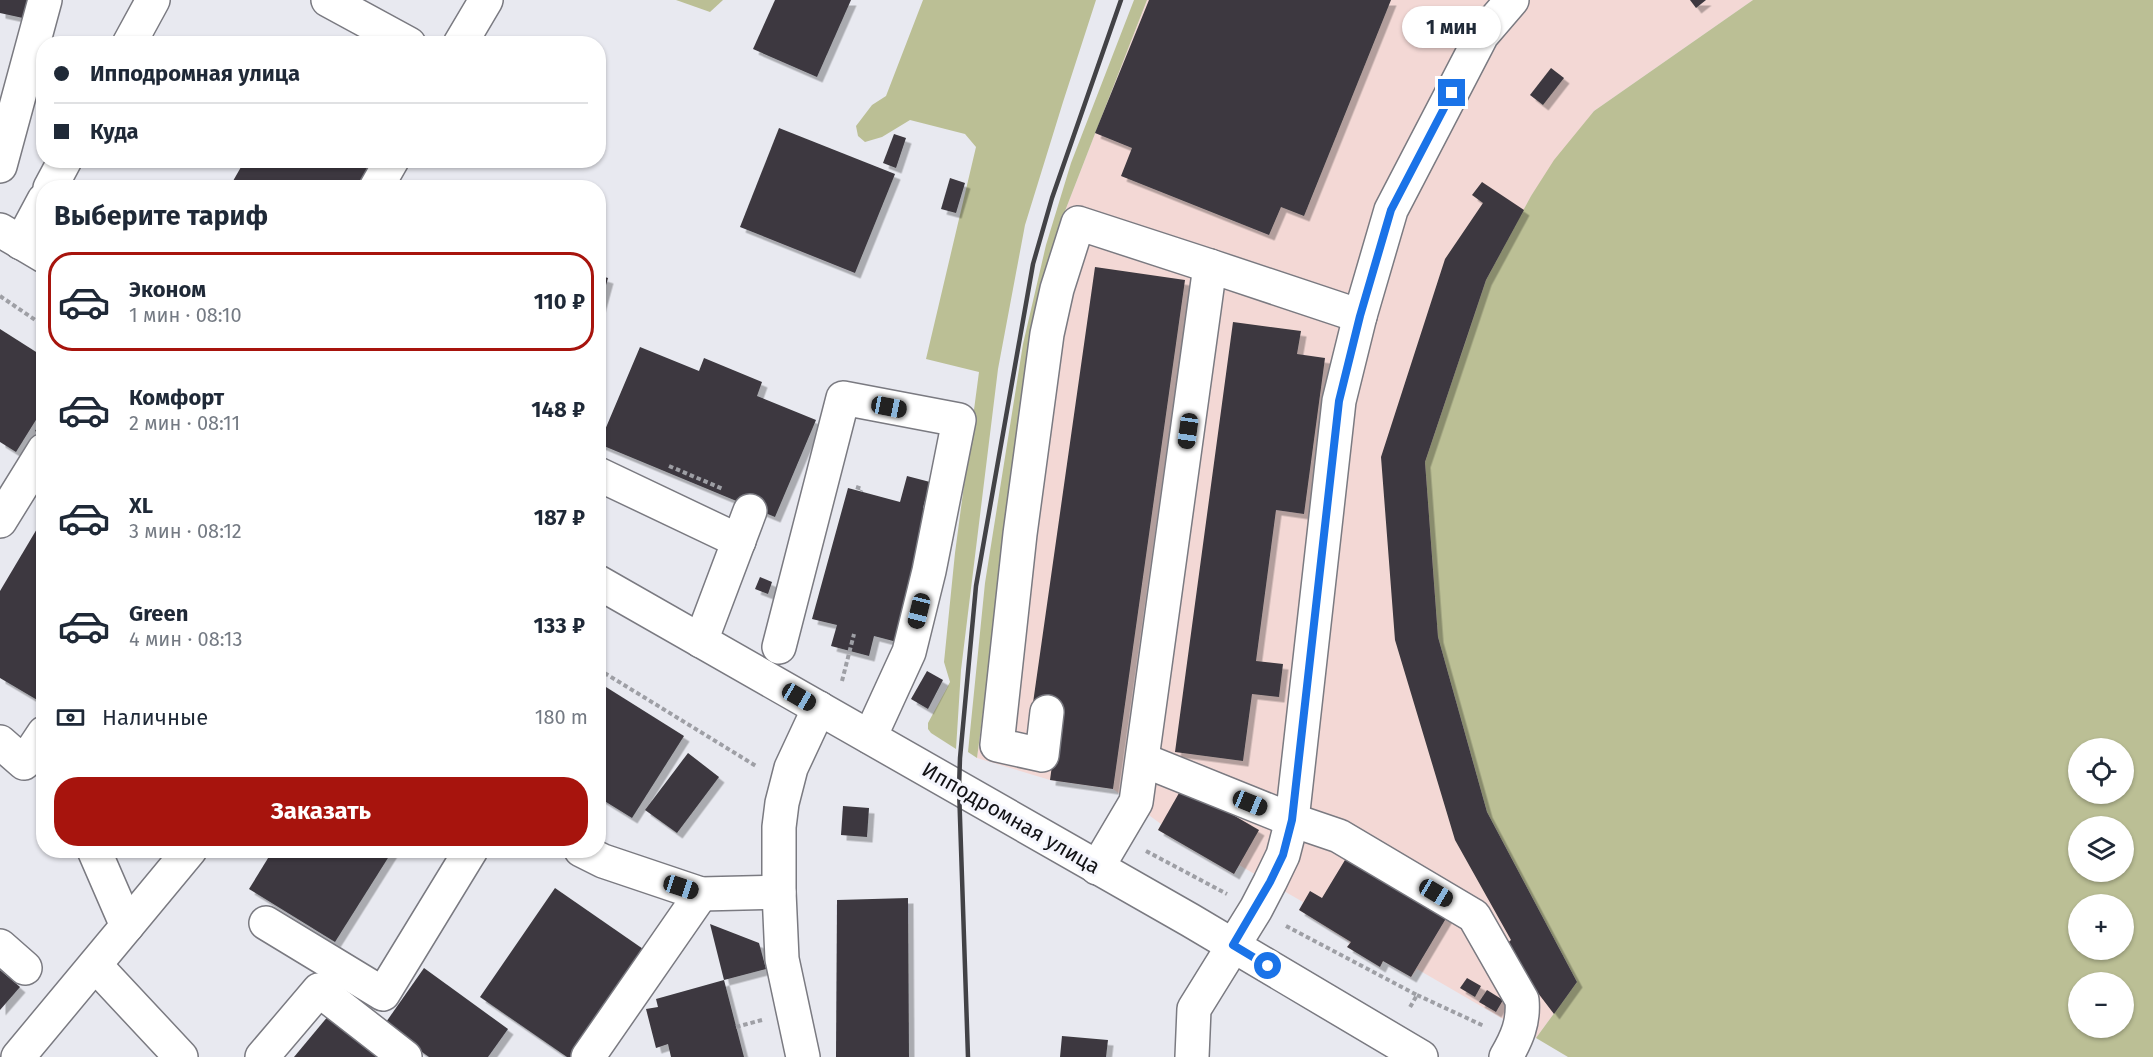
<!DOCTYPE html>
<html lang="ru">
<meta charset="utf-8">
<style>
:root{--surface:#fff;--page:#f6f6f7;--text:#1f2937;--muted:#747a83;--line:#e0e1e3;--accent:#a7140d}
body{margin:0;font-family:"Fira Sans",sans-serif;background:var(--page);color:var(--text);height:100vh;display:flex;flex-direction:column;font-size:22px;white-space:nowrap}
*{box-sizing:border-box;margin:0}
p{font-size:20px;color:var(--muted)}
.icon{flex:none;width:33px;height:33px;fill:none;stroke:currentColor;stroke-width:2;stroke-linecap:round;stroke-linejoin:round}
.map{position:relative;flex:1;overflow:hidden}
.panel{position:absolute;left:36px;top:180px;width:570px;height:678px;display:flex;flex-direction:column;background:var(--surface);border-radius:24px;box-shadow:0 2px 4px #0004}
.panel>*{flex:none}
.hud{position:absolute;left:36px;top:36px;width:570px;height:132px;border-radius:24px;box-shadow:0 2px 4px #0004;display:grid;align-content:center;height:132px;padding:0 18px;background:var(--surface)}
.fabs{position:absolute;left:2068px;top:738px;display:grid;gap:12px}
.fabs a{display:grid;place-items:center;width:66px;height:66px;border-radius:50%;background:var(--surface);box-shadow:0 2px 4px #0004;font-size:30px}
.end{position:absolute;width:27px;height:27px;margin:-14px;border:8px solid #1a73e8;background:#fff;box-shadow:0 0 0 3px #fff}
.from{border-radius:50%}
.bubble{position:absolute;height:42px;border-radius:21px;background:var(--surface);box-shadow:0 2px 4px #0004;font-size:20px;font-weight:700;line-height:42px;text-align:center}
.car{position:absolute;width:18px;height:36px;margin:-18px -9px;border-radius:8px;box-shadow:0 0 4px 2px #0007;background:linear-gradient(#222 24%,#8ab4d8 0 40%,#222 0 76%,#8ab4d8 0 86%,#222 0)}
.hud b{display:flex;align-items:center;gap:21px;height:57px;font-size:22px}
.hud b+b{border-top:2px solid var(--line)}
.hud i{width:15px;height:15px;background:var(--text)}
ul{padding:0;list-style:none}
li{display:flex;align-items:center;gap:18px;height:99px;margin:0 12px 9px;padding:0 6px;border:3px solid transparent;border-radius:24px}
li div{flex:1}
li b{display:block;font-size:22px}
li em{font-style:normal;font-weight:700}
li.current{border-color:var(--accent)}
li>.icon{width:54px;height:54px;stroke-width:1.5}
h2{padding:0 18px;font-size:27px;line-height:72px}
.pay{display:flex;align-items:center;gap:15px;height:66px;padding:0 18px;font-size:22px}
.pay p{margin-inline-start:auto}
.primary-button{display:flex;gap:12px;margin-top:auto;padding:12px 18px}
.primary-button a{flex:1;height:69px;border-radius:24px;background:var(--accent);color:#fff;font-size:24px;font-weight:700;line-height:69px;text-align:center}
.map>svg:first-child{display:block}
.industrial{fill:#f3d8d5}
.green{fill:#bbbf95;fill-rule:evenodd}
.building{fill:#3c393f;filter:url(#shadow)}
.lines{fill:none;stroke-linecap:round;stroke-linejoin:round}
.minor-casing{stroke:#7a7a81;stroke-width:36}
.path{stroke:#9e9fa5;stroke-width:4;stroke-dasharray:4.5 3;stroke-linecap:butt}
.minor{stroke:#fff;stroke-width:33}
.rail{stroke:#424246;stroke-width:4.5}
.route{stroke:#1a73e8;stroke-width:8}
.labels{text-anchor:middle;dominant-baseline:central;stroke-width:6;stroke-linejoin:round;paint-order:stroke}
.street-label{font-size:21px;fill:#111114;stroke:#f5f6fd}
</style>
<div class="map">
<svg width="2153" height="1057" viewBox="0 0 2153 1057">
<defs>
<filter id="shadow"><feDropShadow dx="5.5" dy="5.5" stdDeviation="0" flood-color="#0004"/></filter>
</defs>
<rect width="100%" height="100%" fill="#e8e9f0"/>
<polygon class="industrial" points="1147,0 1753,0 1594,111 1531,196 1513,232 1438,637 1487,812 1577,982 1536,1038 1417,969 1411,977 1383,961 1380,967 1347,947 1350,942 1299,910 1303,902 1239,865 1234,874 1158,830 1161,824 1113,789 1050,780 977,758 1030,352 1065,211"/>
<g class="green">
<polygon points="676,0 723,0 710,12"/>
<polygon points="923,0 1096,0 1063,102 1025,225 998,369 961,670 956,749 931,733 928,729 928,723 950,682 944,662 955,553 979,372 926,359 976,147 965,134 910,120 882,137 865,142 858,136 856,126 872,105 886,96"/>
<polygon points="1134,0 1147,0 1065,211 1030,352 977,758 968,752 985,583 1023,344 1046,245 1071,163"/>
<path d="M1753 0H2153V1057H1568L1536 1038 1577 982 1487 812 1438 637 1425 462 1486 280 1531 196 1554 160 1594 111ZM2079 748H2124V794H2079ZM2079 826H2124V872H2079ZM2079 904H2124V950H2079ZM2079 982H2124V1028H2079Z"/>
</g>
<g class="building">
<polygon points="0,0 37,0 32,20 0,13"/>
<polygon points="775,0 851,0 817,77 753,49"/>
<polygon points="1149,0 1391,0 1304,216 1281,207 1269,235 1121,176 1132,148 1095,133"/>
<polygon points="1690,0 1706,0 1696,8"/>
<polygon points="1551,68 1564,78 1543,105 1530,95"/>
<polygon points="779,128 895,174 855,273 740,227"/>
<polygon points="894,134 906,138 896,168 883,163"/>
<polygon points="245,160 262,160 266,163 268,160 382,160 366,188 229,188"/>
<polygon points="950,178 965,183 956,213 941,209"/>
<polygon points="1482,182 1524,210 1486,280 1425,462 1438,637 1487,812 1577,982 1554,1014 1503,947 1511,940 1455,840 1395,640 1381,457 1445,259 1483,203 1472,195"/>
<polygon points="1095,267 1185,280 1113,789 1050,780 1060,707 1033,703"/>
<polygon points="598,275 608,278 599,311 598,311"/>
<polygon points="1233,322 1301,331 1297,354 1325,358 1304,514 1276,510 1256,661 1283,664 1279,697 1252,694 1243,761 1175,752"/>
<polygon points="0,329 44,357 44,407 16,452 0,442"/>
<polygon points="640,347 699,371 704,358 762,382 757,396 816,420 775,517 599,444"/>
<polygon points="44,417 44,436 35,431"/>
<polygon points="907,476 930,482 923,508 933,511 897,642 874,636 869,656 831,646 837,625 812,619 848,488 900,502"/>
<polygon points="44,517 44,704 0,678 0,591"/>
<polygon points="760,577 772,582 768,594 755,589"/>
<polygon points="927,671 943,680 928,709 911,699"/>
<polygon points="598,682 684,736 632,818 598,797"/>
<polygon points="688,753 719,777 677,833 645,810"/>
<polygon points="1183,786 1259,830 1234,874 1158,830"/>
<polygon points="843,806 869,808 867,837 841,835"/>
<polygon points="273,850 393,850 335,942 249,889"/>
<polygon points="1348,855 1448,915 1411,977 1383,961 1380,967 1347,947 1351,942 1299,910 1310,891 1322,898"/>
<polygon points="555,888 646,951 572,1057 567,1057 480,997"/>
<polygon points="908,898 909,1057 836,1057 837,900"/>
<polygon points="710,924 759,943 766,969 724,980"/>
<polygon points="424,968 508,1029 488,1057 429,1057 384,1025"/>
<polygon points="0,970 20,987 0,1010"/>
<polygon points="1467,978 1481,986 1475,997 1460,988"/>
<polygon points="724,980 744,1057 671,1057 668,1044 656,1048 646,1009 658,1007 656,999"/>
<polygon points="1487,990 1503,1000 1496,1012 1479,1002"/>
<polygon points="329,1015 380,1057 294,1057"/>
<polygon points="1062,1036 1108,1040 1106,1057 1060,1057"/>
</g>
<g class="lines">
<g class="minor-casing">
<g id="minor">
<polyline points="328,0 409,44"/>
<polyline points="129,44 153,0"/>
<polyline points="460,44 486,0"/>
<polyline points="0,166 45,0"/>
<polyline points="50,188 65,160"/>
<polyline points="376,188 392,160"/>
<polyline points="0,230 44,256"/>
<polyline points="21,243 44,200"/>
<polyline points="598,474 739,541"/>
<polyline points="0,521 44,450"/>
<polyline points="598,582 1190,920 1421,1057"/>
<polyline points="701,641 750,511"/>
<polyline points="779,647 843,398 959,420 929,571 909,652 870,737"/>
<polyline points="1047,712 1042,755 997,745 1020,534 1047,334 1057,289 1078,223 1210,266"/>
<polyline points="0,742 24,763 44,733"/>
<path d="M1143 760 1292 820 1339 836 1474 916 1522 1000C1524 1022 1517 1038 1506 1057"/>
<polyline points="581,850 603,861 701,894 779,892"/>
<polyline points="1097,868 1136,802 1210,266 1360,316"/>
<polyline points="266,923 383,994 471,850"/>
<polyline points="127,926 190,850"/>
<polyline points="0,946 25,968"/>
<polyline points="95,965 181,1057"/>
<polyline points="18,1057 127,926 94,850"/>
<polyline points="262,1057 319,990 405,1057"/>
<polyline points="588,1057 701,894"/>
<polyline points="803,1057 782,959 779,892 779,827 782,803 791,768 819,708"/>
<polyline points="1192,1057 1194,1009 1256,909 1270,882 1283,855 1292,820 1339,401 1360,316 1391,210 1482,35 1512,0"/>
</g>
</g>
<g class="path">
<polyline points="0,296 44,326"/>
<polyline points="669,466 723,489"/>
<polyline points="856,487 862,489 861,491"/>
<polyline points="598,669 756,766"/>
<polyline points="842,681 854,634"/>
<polyline points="1146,851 1227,894"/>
<polyline points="1286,926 1417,995 1409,1009"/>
<polyline points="1417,995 1484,1026"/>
<polyline points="736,1027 762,1020"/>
</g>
<use href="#minor" class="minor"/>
<polyline class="rail" points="968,1057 959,788 960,758 976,586 1033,264 1052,198 1121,0"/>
</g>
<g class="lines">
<polyline class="route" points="1268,966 1233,945 1270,882 1283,855 1292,820 1339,401 1360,316 1391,210 1452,93"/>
</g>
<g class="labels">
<g class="street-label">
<text transform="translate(1011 818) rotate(30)">Ипподромная улица</text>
</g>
</g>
</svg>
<div class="fabs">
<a><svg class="icon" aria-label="locate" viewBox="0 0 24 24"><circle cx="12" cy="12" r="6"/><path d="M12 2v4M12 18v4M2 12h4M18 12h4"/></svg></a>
<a><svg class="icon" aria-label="layers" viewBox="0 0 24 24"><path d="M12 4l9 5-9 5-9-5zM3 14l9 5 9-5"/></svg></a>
<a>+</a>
<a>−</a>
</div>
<i class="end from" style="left:1268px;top:966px"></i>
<i class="end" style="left:1452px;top:93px"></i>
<div class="bubble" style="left:1402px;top:6px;width:99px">1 мин</div>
<i class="car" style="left:889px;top:407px;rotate:101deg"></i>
<i class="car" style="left:1188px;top:431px;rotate:188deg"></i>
<i class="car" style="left:919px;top:611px;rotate:194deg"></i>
<i class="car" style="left:799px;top:697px;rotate:120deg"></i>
<i class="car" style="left:1250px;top:803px;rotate:112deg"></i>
<i class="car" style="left:681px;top:887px;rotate:108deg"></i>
<i class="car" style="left:1436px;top:893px;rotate:121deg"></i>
<div class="hud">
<b><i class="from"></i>Ипподромная улица</b>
<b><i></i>Куда</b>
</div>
<section class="panel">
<h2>Выберите тариф</h2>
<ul>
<li class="current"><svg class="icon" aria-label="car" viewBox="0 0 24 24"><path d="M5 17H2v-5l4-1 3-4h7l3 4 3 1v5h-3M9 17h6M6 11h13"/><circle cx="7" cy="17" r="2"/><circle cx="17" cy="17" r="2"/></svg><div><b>Эконом</b><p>1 мин · 08:10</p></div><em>110 ₽</em></li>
<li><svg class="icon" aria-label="car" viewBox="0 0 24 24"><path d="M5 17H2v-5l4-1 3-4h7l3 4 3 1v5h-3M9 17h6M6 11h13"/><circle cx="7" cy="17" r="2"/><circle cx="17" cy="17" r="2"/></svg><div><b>Комфорт</b><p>2 мин · 08:11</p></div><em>148 ₽</em></li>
<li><svg class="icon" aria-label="car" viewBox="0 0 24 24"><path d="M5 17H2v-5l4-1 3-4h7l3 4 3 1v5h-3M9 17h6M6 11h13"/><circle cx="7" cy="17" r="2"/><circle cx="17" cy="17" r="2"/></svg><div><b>XL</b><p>3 мин · 08:12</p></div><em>187 ₽</em></li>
<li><svg class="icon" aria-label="car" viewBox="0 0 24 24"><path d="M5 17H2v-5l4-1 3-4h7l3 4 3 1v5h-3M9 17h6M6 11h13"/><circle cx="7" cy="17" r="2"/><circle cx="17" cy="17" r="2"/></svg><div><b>Green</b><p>4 мин · 08:13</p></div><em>133 ₽</em></li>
</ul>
<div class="pay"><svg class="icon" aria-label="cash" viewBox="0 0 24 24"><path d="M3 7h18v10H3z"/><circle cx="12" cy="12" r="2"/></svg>Наличные<p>180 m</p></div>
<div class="primary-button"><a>Заказать</a></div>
</section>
</div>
